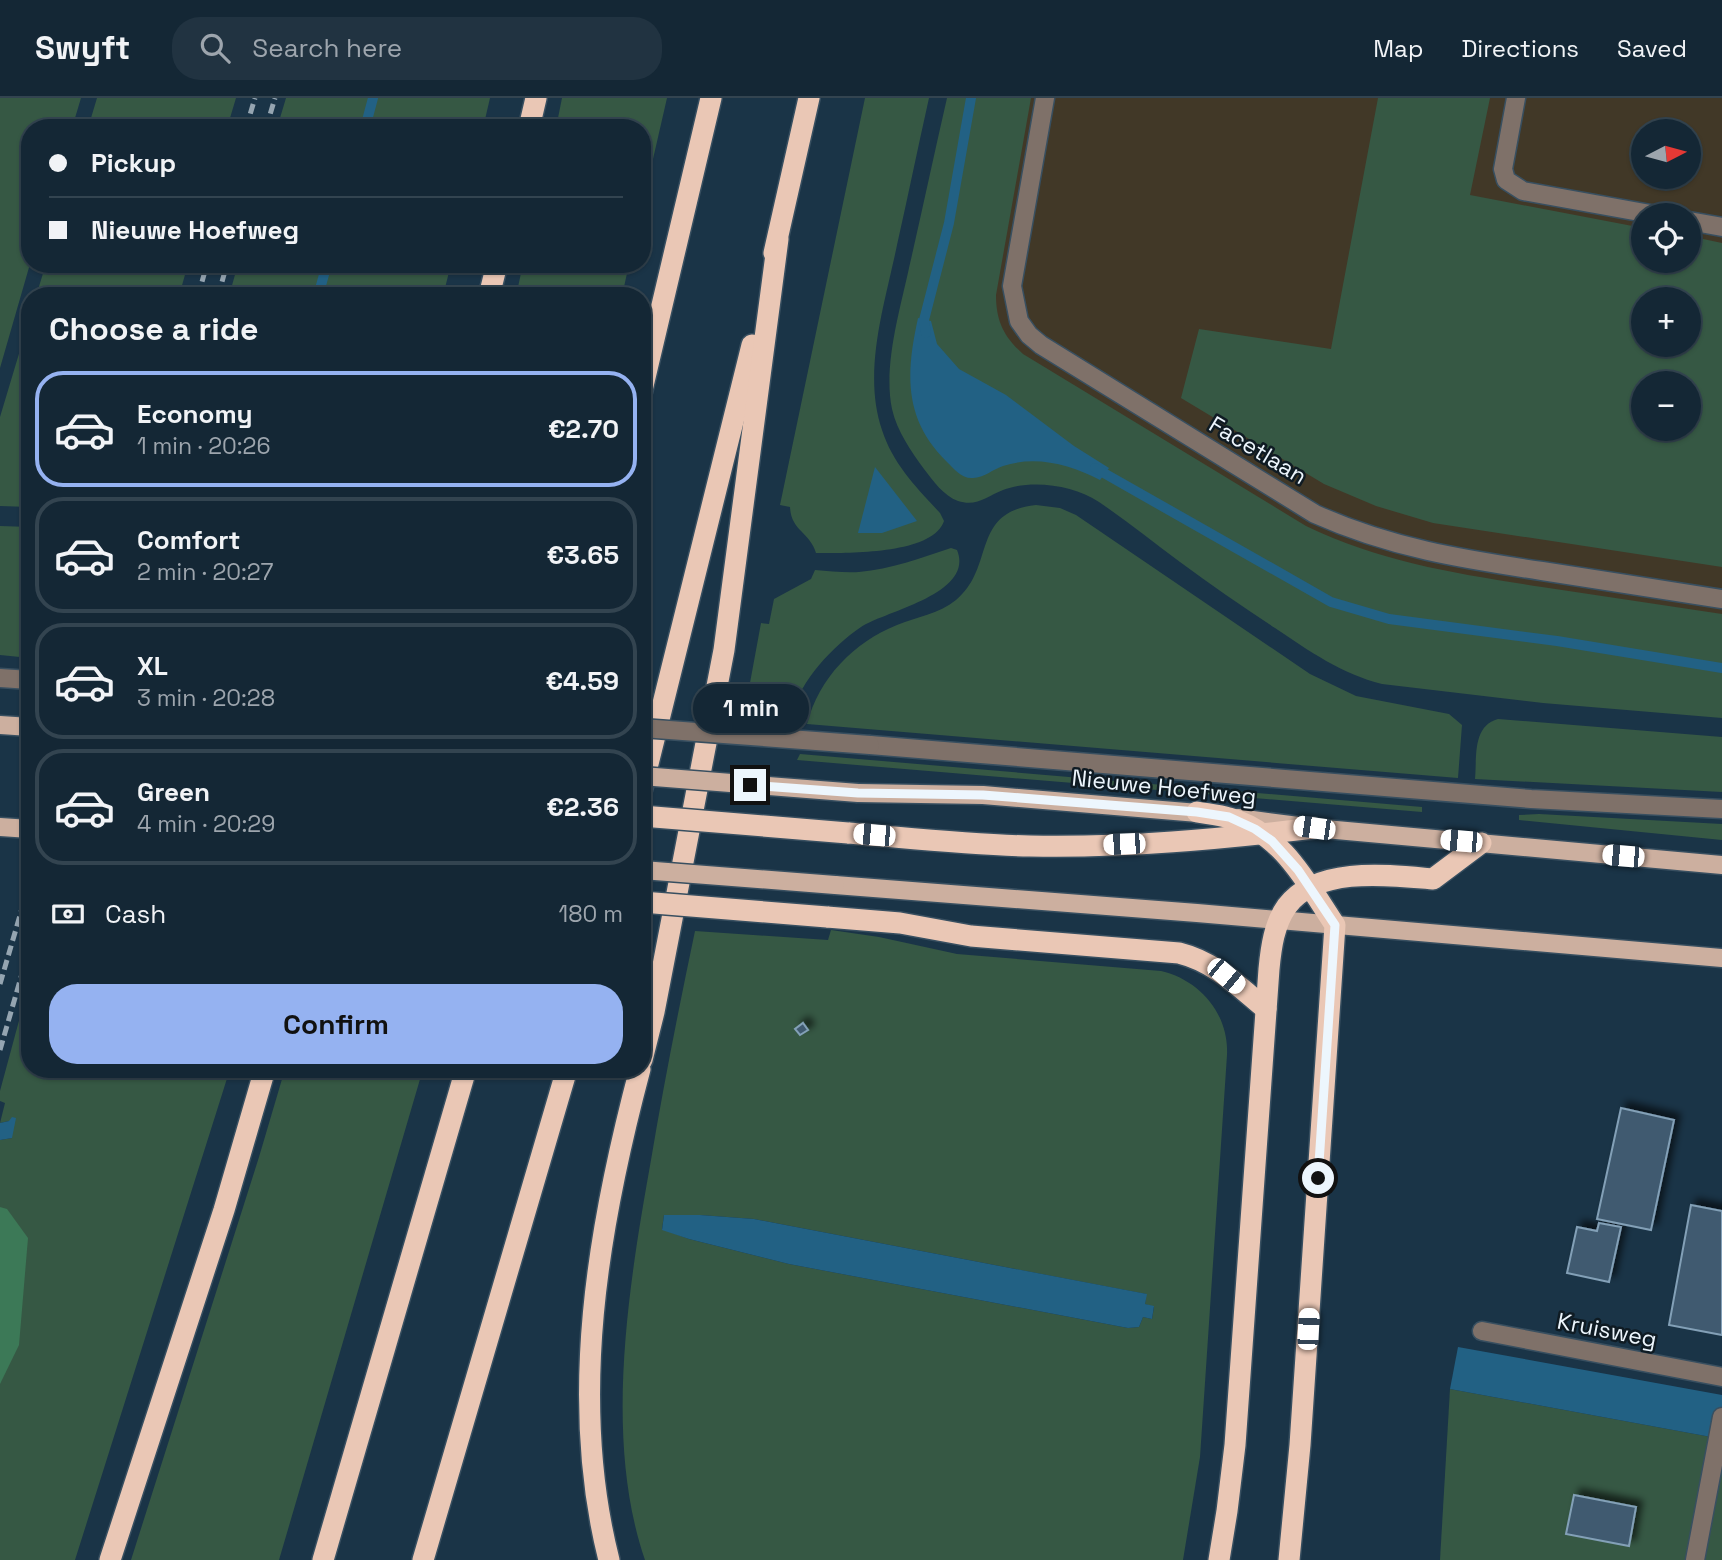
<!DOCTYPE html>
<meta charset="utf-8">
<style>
:root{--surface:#142735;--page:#213341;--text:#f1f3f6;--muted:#9da5ad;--line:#334450;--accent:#95b2f1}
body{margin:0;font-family:"Space Grotesk",sans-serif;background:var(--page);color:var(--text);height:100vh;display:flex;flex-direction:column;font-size:26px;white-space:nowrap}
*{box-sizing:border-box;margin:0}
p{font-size:23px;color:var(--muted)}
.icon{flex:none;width:38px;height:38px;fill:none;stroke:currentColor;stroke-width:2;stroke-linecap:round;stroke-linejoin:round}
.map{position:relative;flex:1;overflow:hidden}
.sheet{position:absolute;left:21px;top:189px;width:630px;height:791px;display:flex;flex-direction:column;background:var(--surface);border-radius:28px;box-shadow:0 2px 5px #0004,0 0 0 2px var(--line)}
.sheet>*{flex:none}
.hud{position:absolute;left:21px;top:21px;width:630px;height:154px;border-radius:28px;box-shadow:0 2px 5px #0004,0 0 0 2px var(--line);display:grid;align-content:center;height:154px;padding:0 28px;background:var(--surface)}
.needle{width:46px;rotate:84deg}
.controls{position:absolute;left:1631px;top:21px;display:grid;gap:14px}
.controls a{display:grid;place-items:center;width:70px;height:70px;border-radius:50%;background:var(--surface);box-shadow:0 2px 5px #0004,0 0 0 2px var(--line);font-size:35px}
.end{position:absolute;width:32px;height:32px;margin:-16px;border:9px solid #edf6fd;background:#111;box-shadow:0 0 0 4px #111}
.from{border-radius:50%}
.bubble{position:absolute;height:49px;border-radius:24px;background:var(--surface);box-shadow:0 2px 5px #0004,0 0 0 2px var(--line);font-size:23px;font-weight:700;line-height:49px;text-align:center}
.car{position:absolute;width:21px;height:42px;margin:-21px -10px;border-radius:9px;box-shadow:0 0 5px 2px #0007;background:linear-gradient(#fff 24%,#345 0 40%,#fff 0 76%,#345 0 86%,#fff 0)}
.hud b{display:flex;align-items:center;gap:24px;height:66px;font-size:26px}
.hud b+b{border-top:2px solid var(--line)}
.hud i{width:18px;height:18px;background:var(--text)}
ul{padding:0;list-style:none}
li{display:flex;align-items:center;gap:21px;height:116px;margin:0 14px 10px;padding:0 14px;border:4px solid var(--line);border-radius:28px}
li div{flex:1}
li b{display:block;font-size:26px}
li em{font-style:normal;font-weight:700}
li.active{border-color:var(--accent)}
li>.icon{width:63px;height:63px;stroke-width:1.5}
h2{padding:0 28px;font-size:32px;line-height:84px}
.pay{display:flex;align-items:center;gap:18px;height:77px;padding:0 28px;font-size:26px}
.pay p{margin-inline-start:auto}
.action{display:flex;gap:14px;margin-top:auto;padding:14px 28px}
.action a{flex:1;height:80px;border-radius:28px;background:var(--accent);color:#111;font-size:28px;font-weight:700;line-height:80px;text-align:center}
header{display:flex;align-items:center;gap:42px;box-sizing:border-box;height:98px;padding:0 35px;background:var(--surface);border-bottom:2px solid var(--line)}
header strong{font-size:33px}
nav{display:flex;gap:38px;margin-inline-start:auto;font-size:24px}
.search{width:490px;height:63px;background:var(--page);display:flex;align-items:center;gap:18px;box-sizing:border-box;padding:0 24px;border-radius:28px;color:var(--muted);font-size:26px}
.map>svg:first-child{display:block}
.industrial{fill:#413827;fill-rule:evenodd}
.green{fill:#365844;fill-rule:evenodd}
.forest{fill:#3c7957}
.water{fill:#226184}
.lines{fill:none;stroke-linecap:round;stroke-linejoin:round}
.stream{stroke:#226184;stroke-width:10}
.building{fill:#3f5a6f;stroke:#83a0b7;stroke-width:2;filter:url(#shadow)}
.minor-casing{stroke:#384f60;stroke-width:21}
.major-casing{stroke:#384f60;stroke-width:21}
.highway-casing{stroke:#384f60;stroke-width:24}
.minor{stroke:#7f7169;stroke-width:18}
.major{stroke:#ccaf9f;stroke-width:18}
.highway{stroke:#eac7b5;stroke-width:21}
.rail{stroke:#95a5b1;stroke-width:5;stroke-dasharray:10 5;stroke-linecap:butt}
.minor-bridge-casing{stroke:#384f60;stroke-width:21;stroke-linecap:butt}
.major-bridge-casing{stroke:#384f60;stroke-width:21;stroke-linecap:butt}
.highway-bridge-casing{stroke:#384f60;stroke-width:24;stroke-linecap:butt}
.minor-bridge{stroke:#7f7169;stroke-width:18}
.major-bridge{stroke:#ccaf9f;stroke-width:18}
.highway-bridge{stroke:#eac7b5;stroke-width:21}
.route{stroke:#edf6fd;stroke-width:9}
.labels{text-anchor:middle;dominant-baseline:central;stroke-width:5;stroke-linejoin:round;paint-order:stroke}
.street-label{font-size:23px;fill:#edf6fd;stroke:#0f1b23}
</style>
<header>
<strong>Swyft</strong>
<div class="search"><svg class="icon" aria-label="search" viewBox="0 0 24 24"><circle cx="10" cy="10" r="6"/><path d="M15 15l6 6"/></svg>Search here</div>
<nav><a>Map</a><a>Directions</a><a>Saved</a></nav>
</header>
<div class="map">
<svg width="1722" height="1462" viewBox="0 0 1722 1462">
<defs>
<filter id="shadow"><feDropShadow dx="6" dy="-6" stdDeviation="3.5" flood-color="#0009"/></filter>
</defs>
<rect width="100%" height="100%" fill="#1a3447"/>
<path class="industrial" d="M1013 0H1722V539L1305 461 966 246ZM1643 33H1689V79H1643ZM1643 117H1689V163H1643ZM1643 201H1689V247H1643ZM1643 285H1689V331H1643Z"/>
<g class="green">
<polygon points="0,0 81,0 72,30 30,30 30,166 0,270"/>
<polygon points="97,0 236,0 227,30 88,30"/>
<polygon points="286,0 490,0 483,30 277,30"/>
<polygon points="562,0 667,0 642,109 642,30 556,30"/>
<path d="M865 0H929C918 49 908 98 897 147 885 206 862 273 882 332 893 366 916 389 940 415L944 423C933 457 845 455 816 455 810 434 791 433 790 409L780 407Z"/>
<path d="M947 0H1031L996 197C996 223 1004 239 1023 256L1306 428C1383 465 1459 476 1542 489 1602 498 1662 507 1722 516V620L1543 605 1382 586C1342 576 1309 553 1275 530 1243 509 1211 487 1180 464 1153 444 1127 423 1099 404 1073 387 1032 381 1003 392 987 398 977 409 958 403 944 398 933 383 924 371 911 353 897 333 892 311 883 268 900 212 909 170 922 113 934 57 947 0Z"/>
<path d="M1378 0H1490L1470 97 1643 130V163H1689V138L1722 145V469L1433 425 1376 408 1324 386 1181 300 1199 231 1331 251ZM1643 201H1689V247H1643ZM1643 285H1689V331H1643Z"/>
<polygon points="46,166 188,166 179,198 36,198"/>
<polygon points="238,166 451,166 443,198 229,198"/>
<polygon points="523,166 629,166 622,198 516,198"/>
<polygon points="30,219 30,409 0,408 0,319"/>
<path d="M1036 407 1060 410 1076 417 1310 576 1356 598 1449 616 1462 627 1458 680 807 626C819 580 854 544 897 527 916 519 939 516 956 502 996 469 970 414 1036 407Z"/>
<polygon points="0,428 30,429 30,560 0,557"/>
<path d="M951 450 957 452C975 496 885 513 861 529 833 548 800 583 792 616L745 612 761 525 769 526 774 501 811 481 815 472C829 473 845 475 859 474 891 471 921 460 951 450Z"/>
<path d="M1498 621 1722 639V694L1475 681C1477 660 1472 628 1498 621Z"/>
<polygon points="800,656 1422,709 1422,714 797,662"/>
<polygon points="1539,716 1722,726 1722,742 1519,722 1519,717"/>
<path d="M831 832 879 839 957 856 1161 873C1200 882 1229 916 1227 957L1200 1359 1183 1462H645C603 1340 629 1186 651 1062 664 985 679 909 695 833L828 842ZM664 1117H700L754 1121 1146 1196 1145 1206 1154 1209 1152 1221 1143 1219 1139 1229 1128 1230 789 1166 689 1141 662 1131Z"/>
<polygon points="30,882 30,971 230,971 75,1462 0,1462 0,1042 12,1040 9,1023 0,1025 5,1005 0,1003 0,993"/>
<polygon points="285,971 423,971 279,1462 131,1462 259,1059"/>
<polygon points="1450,1291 1722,1341 1722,1462 1440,1462"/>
</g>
<polygon class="forest" points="0,1109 7,1111 28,1140 19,1247 0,1286"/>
<g class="water">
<path d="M918 220 931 223 937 246 959 271 1006 297 1074 348 1109 370 1100 382C1070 367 1037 357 1003 368 993 371 984 380 973 380 962 381 954 371 947 364 903 321 906 275 918 220Z"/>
<polygon points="875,369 917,423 882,435 858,435"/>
<polygon points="12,1019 16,1020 12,1040 0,1042 0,1025 9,1023"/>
<polygon points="664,1117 700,1117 754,1121 1147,1196 1145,1206 1154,1208 1152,1221 1143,1219 1139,1229 1128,1230 789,1166 689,1141 662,1132"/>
<polygon points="1458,1249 1722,1297 1722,1341 1450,1291"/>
</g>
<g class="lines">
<g class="stream">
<polyline points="365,30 373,0"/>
<polyline points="318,198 327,166"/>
<polyline points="926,235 924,222 949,125 971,0"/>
<polyline points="1095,370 1331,504 1389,521 1557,543 1722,570"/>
</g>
</g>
<g class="building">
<polygon points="803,925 808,932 800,937 795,931"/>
<polygon points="1621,1010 1674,1022 1651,1132 1597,1121"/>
<polygon points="1691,1107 1722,1113 1722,1237 1669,1227"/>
<polygon points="1599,1125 1621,1129 1609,1184 1567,1175 1577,1129 1597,1133"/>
<polygon points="1574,1397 1636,1409 1629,1448 1566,1436"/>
</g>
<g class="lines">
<g class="minor-casing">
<g id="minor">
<path d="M1045 0 1012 188 1019 223 1029 237 1041 247 1315 416C1391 450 1462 461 1542 473 1602 482 1662 492 1722 501"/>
<polyline points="1516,0 1503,71 1506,82 1523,93 1656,117"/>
<polyline points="1689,123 1722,129"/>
<polyline points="0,580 30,582"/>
<polyline points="870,647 1531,701 1722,711"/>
<polyline points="1482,1233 1722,1279"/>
<polyline points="1695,1462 1722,1319"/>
</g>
</g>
<g class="major-casing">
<g id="major">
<polyline points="0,627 30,629"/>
<polyline points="858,695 983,697 1210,716"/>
<polyline points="1238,720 1314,730 1722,767"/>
<polyline points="0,729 30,731"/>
<polyline points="835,787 1197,815 1722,860"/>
</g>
</g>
<g class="highway-casing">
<g id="highway">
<polyline points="529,30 536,0"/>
<polyline points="774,155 809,0"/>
<polyline points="489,198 497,166"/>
<polyline points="642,292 711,0"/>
<polyline points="642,690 752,247"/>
<path d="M1197 714C1208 716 1219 717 1229 720 1281 734 1307 785 1335 827L1300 1347 1289 1462"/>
<path d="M848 735C909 740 970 747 1030 748 1125 750 1220 741 1314 730"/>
<path d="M827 819 900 825 971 838 1179 855C1215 864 1238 888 1266 911"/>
<polyline points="642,962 654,914 724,552 778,141"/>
<polyline points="110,1462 224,1112 265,971"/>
<polyline points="323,1462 466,971"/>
<polyline points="423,1462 567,971"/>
<path d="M609 1462C568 1301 598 1129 640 971"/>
<path d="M1219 1462 1227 1413 1235 1347 1269 871C1271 850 1274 826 1287 808 1317 768 1389 777 1433 781L1481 745"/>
</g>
</g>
<use href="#minor" class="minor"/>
<use href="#major" class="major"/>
<use href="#highway" class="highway"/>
<g class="rail">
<polyline points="246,30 255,0"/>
<polyline points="266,30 275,0"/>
<polyline points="198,198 207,166"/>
<polyline points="218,198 227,166"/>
<polyline points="0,886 30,783"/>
<polyline points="0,952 30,848"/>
</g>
<g class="minor-bridge-casing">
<polyline id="minor-bridge" points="642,630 870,647"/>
</g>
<g class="major-bridge-casing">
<g id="major-bridge">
<polyline points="642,678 858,695"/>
<polyline points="642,772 835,787"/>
</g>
</g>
<g class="highway-bridge-casing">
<g id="highway-bridge">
<polyline points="642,718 848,735"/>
<polyline points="642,804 827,819"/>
</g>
</g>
<use href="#minor-bridge" class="minor-bridge"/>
<use href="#major-bridge" class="major-bridge"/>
<use href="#highway-bridge" class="highway-bridge"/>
</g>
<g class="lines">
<polyline class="route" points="750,687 858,695 983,697 1197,714 1229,719 1255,731 1272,743 1298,772 1335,827 1318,1080"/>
</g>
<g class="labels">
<g class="street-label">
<text transform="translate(1258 352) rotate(31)">Facetlaan</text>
<text transform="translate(1164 689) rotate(6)">Nieuwe Hoefweg</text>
<text transform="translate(1607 1232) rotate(11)">Kruisweg</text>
</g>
</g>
</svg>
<div class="controls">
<a><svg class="needle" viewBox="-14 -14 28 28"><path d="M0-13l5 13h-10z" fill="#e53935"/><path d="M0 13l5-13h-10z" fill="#9da5ad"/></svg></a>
<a><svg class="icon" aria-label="locate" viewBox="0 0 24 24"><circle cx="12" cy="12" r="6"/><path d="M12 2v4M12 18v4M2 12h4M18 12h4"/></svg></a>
<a>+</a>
<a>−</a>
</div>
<i class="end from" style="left:1318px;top:1080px"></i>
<i class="end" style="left:750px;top:687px"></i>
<div class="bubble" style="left:693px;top:586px;width:116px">1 min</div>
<i class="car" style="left:1314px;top:730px;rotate:278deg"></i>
<i class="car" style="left:874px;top:737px;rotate:275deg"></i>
<i class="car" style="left:1461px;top:743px;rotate:275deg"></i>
<i class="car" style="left:1124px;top:746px;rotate:268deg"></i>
<i class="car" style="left:1623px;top:758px;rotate:275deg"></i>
<i class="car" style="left:1226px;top:878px;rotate:130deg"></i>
<i class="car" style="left:1308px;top:1231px;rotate:3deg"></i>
<div class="hud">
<b><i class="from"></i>Pickup</b>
<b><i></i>Nieuwe Hoefweg</b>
</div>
<section class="sheet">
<h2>Choose a ride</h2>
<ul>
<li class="active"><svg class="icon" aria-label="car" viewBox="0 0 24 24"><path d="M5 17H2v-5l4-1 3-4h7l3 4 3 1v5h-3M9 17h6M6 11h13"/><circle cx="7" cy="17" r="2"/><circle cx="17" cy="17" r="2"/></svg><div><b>Economy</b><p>1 min · 20:26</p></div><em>€2.70</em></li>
<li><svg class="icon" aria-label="car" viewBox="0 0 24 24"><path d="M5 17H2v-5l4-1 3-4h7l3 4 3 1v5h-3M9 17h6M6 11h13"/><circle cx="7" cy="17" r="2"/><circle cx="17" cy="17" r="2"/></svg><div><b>Comfort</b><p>2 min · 20:27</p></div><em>€3.65</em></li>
<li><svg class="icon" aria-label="car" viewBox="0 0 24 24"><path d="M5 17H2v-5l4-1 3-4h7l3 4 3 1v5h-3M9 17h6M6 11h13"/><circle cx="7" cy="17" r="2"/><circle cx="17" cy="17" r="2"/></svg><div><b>XL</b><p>3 min · 20:28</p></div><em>€4.59</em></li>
<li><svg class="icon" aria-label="car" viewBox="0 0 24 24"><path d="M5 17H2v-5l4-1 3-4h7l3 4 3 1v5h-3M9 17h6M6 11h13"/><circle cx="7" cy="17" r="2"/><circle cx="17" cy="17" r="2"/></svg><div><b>Green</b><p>4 min · 20:29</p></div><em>€2.36</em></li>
</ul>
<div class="pay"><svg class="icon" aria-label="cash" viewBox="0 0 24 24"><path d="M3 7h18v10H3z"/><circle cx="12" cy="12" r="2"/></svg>Cash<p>180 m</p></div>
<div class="action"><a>Confirm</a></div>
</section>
</div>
